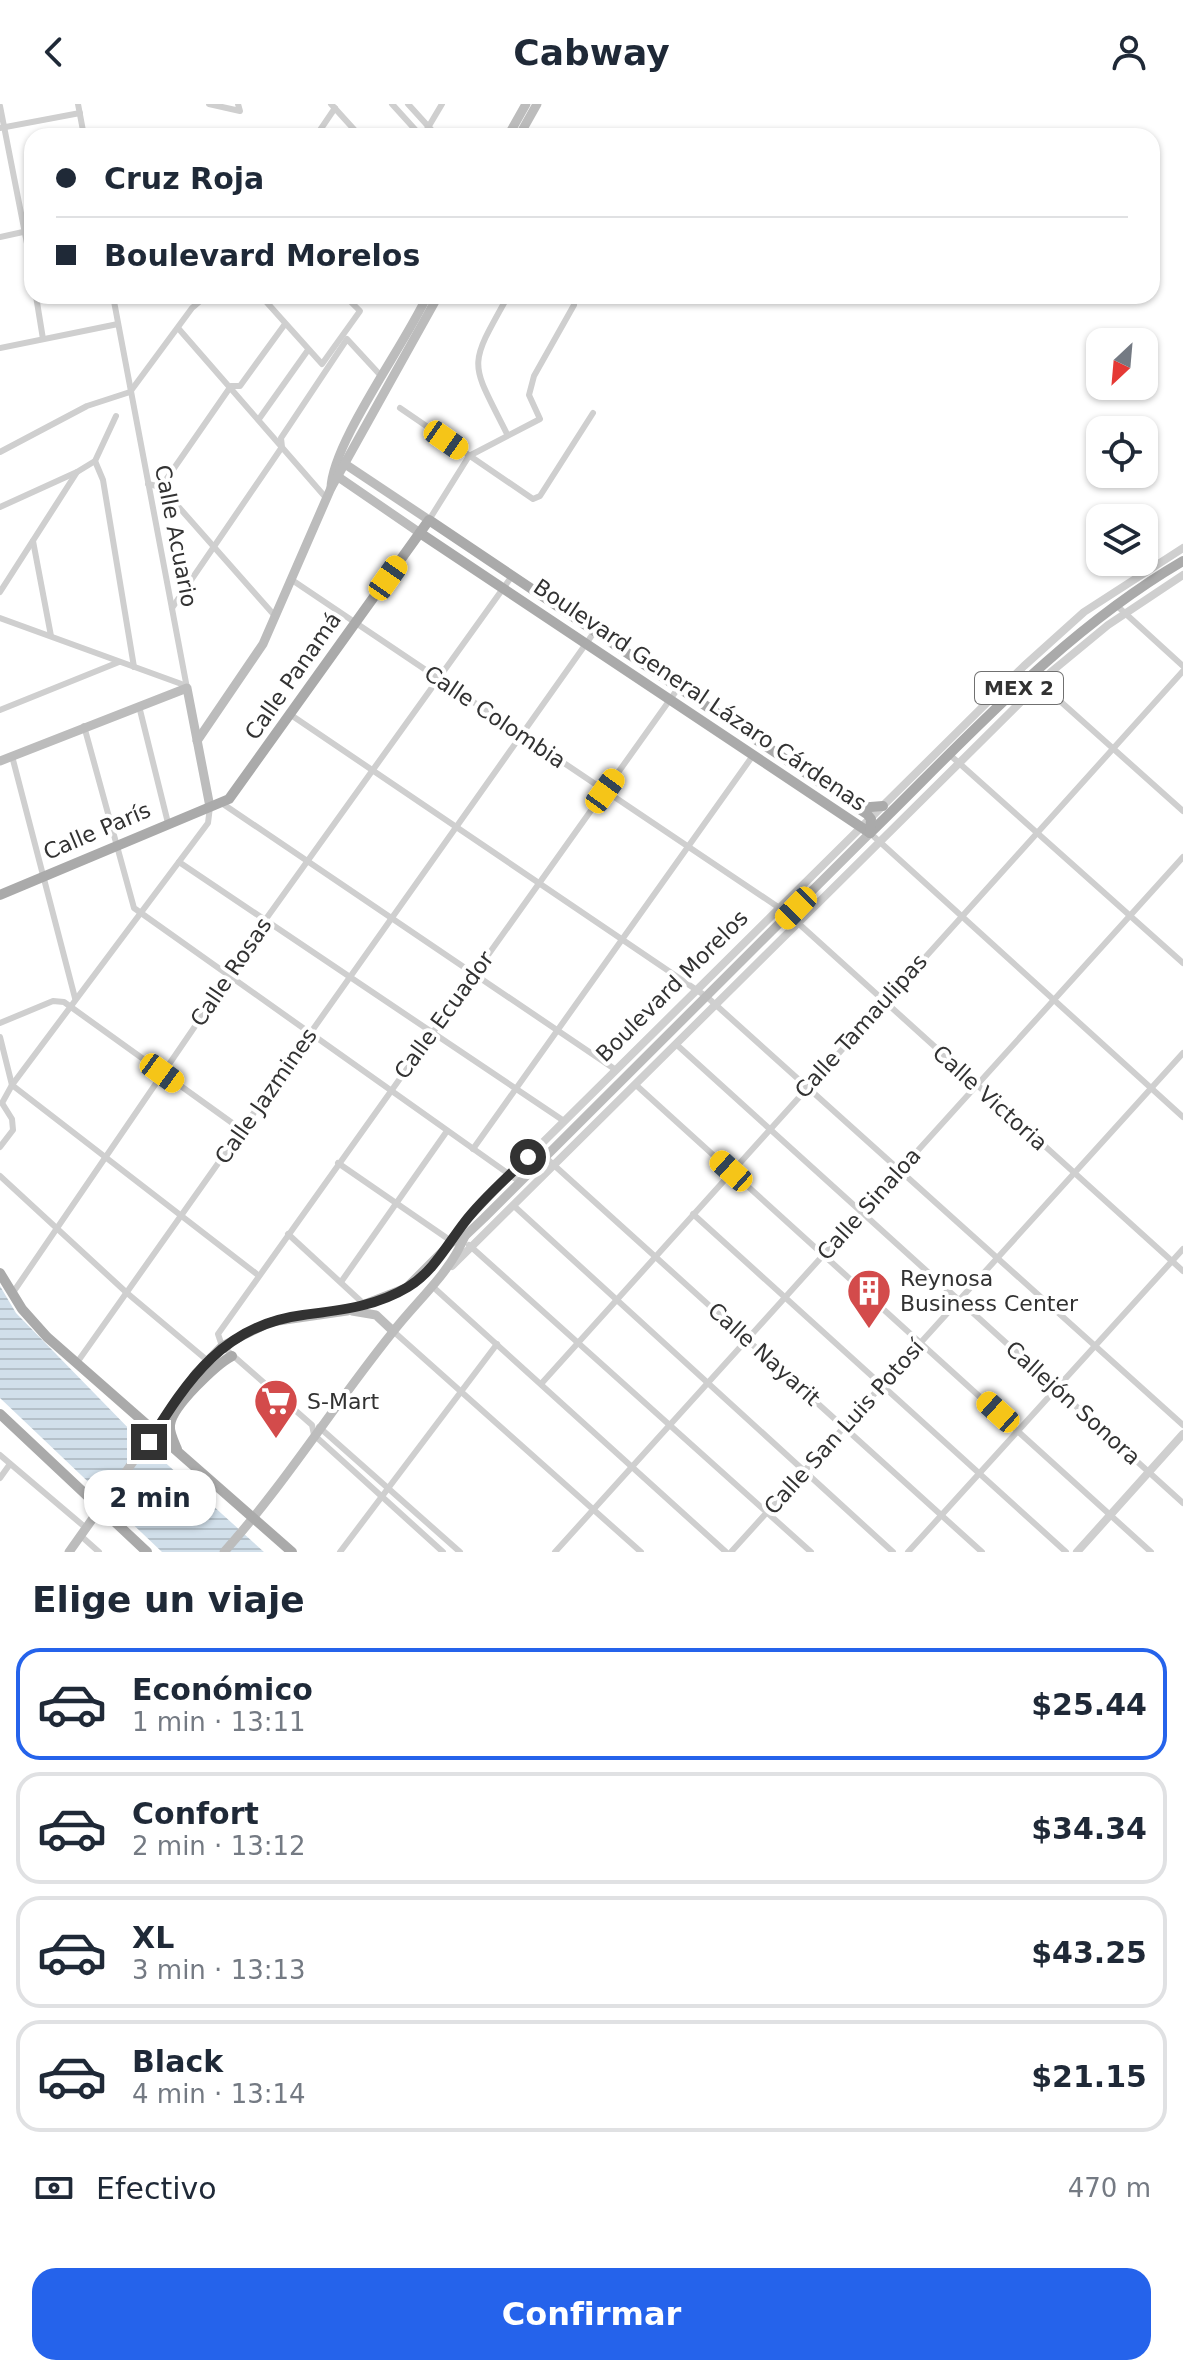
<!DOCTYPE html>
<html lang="es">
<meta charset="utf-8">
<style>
:root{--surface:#fff;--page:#f2f2f3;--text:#1f2937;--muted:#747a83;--line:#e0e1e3;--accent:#2563eb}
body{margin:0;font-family:"DejaVu Sans",sans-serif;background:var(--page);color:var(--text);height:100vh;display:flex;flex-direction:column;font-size:30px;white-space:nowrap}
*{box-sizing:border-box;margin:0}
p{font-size:26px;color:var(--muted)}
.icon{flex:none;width:44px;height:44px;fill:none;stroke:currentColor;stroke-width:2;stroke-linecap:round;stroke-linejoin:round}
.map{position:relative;height:1448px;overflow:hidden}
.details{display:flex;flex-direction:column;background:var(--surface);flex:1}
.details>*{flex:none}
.banner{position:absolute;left:24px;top:24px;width:1136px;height:176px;border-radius:24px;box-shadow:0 2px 6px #0004;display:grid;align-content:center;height:176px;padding:0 32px;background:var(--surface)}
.needle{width:52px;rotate:206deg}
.tools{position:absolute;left:1086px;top:224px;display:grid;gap:16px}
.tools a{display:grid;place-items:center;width:72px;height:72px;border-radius:16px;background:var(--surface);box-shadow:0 2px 6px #0004;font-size:40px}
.end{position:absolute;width:36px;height:36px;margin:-18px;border:10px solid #323232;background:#fff;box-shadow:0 0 0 4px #fff}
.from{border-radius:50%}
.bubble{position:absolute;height:56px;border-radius:24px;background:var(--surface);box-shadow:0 2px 6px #0004;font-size:26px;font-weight:800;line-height:56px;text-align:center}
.car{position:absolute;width:24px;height:48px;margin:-24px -12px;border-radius:10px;box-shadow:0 0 6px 2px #0007;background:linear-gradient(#f5c518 24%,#345 0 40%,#f5c518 0 76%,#345 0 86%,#f5c518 0)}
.banner b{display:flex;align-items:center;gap:28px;height:76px;font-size:30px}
.banner b+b{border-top:2px solid var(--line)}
.banner i{width:20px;height:20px;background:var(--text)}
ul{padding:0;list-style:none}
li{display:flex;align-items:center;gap:24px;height:112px;margin:0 16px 12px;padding:0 16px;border:4px solid var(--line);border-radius:24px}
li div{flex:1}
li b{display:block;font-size:30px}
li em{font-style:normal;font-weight:800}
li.current{border-color:var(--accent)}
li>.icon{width:72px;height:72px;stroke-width:1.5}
h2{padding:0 32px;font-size:36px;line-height:96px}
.pay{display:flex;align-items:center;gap:20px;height:88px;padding:0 32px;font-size:30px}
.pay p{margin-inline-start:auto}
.primary-button{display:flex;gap:16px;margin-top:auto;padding:16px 32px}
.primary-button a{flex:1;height:92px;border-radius:24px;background:var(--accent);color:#fff;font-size:32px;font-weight:800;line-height:92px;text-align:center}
header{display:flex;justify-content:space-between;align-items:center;height:104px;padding:0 32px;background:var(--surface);font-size:36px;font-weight:800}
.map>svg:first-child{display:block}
.water{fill:url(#water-rules)}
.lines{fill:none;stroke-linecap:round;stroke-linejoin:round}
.minor{stroke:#cfcfcf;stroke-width:6}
.tertiary{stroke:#cfcfcf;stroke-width:8}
.secondary{stroke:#bcbcbc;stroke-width:9}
.primary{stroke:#aaa;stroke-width:10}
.route{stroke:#323232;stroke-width:10}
.labels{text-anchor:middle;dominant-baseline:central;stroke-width:8;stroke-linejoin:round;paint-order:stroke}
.shield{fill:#fff;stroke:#707070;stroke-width:2}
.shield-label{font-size:20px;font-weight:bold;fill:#323232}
.street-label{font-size:22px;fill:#323232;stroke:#fff}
.poi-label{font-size:22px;fill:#323232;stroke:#fff;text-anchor:start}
</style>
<header><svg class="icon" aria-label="back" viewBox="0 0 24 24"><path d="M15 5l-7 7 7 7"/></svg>Cabway<svg class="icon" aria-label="person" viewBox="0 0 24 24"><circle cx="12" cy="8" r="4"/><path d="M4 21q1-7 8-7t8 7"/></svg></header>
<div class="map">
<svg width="1183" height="1448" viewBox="0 0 1183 1448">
<defs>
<pattern id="water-rules" width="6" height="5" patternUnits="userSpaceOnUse" patternTransform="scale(2)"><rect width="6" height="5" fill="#d1dfea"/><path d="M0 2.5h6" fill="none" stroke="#b4c0c9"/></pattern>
</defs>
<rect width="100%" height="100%" fill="#fff"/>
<polygon class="water" points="0,1182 16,1209 137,1333 264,1448 162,1448 0,1294"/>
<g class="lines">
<g class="minor">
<polyline points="78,0 84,32"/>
<polyline points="209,0 240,7 238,0"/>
<polyline points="331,0 360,32"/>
<polyline points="392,0 421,32"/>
<polyline points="408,0 437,32"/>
<polyline points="0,2 32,165"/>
<polyline points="0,24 80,9"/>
<polyline points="316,32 335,4"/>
<polyline points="423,32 442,0"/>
<polyline points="0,133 32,126"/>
<polyline points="36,192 43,235"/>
<polyline points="113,192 187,584"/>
<polyline points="261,192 322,260 360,207 345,192"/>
<polyline points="178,224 327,395"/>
<polyline points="0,244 118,220"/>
<polyline points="130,288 192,204 206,192"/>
<polyline points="400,304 533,395 540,392 593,309"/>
<polyline points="259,315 308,246"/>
<path d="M507 330C470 256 467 265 508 192"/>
<polyline points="0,348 87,302 130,288"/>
<polyline points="95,357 103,376 134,563"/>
<polyline points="148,380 161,383 275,512"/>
<polyline points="161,383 231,282 240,282 285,220"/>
<polyline points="0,403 77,368"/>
<polyline points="429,416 469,352 540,315 529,291 534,272 574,201"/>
<polyline points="33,437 51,532"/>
<polyline points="292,476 778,803"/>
<polyline points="0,488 77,368 95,357 116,312"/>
<polyline points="1115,500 1183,562"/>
<polyline points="172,504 282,343 281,334 347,235 382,273"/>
<polyline points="0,514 187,582"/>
<polyline points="1032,572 1183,707"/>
<polyline points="139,602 168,719"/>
<polyline points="0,606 119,558"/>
<polyline points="291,611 707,893 1183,1321"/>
<polyline points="84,622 134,804 520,1078"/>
<polyline points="950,651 1183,859"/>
<polyline points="12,652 75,894"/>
<polyline points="223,700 616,966"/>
<polyline points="870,729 1183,1013"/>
<polyline points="179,758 564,1017"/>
<polyline points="798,819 1183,1167"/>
<polyline points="0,919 53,897 64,898 242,1026"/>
<polyline points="0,933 12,981"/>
<polyline points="677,941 1183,1399"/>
<polyline points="12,981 258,1171"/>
<polyline points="636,981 1151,1448"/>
<polyline points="0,1043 13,1026 12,1015 2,999 12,981 208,719 210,703"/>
<polyline points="473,1045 754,650"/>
<polyline points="545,1053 982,1448"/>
<polyline points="338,1059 454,1139"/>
<polyline points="0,1072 127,1189 208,1257"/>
<polyline points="514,1102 893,1448"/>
<polyline points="693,1110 1066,1448"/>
<polyline points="288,1130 365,1201"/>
<polyline points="469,1141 811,1448"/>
<polyline points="341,1178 447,1027"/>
<polyline points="432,1182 726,1448"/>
<polyline points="12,1190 228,874 230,865 512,472"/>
<polyline points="393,1227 641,1448"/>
<polyline points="76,1260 595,527"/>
<polyline points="541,1280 1183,567"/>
<polyline points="319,1323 460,1448"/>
<polyline points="0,1351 86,1424"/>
<polyline points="0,1374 10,1360"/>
<polyline points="81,1432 99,1448"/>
<polyline points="340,1448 497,1240"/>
<polyline points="443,1448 314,1331 312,1321 222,1242 218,1230 679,583"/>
<polyline points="555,1448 1183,753"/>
<polyline points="731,1448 1183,949"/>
<polyline points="908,1448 1183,1145"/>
</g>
<g class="tertiary">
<polyline points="452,1138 464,1119 510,1071 1024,562 1084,508 1183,444"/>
<polyline points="452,1162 1051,568 1108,521 1183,471"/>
<polyline points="1077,1448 1183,1330"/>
</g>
<g class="secondary">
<polyline points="508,32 526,0"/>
<polyline points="519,32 537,0"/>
<polyline points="342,358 429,416"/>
<polyline points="334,370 420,429"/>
<path d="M331 384C332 339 406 239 427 192"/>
<polyline points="197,637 263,540 331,384 438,192"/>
<polyline points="0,657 187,584 210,703"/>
<polyline points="352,1207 376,1211 393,1227"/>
<polyline points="69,1448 196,1269 222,1242 271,1218 347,1207 406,1184 452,1138 465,1132 484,1114 870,729"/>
<path d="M224 1448C285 1380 334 1301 392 1229 418 1195 448 1172 465 1132"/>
</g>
<g class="primary">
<polyline points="420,429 870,729"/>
<polyline points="858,704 883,702"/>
<path d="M870 729C969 632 1063 527 1183 457"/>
<polyline points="0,791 229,695 429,416 867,710 871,715 870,729"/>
<polyline points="0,1169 22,1205 47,1233 292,1448"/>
<polyline points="0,1310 147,1448"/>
<path d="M177 1345C174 1338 169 1328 170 1321 172 1302 217 1260 232 1252"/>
</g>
</g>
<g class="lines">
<path class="route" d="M149 1338C188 1275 224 1221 303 1211 340 1206 375 1203 408 1183 433 1168 447 1141 464 1119 482 1095 507 1074 528 1053"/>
</g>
<defs>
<g id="building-pin" transform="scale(2.3)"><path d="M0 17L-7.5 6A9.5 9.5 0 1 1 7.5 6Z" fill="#d34b4b" stroke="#fff"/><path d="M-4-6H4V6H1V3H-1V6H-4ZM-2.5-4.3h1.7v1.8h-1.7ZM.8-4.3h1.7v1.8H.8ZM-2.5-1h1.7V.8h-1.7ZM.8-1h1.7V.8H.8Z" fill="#fff"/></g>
<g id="supermarket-pin" transform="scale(2.3)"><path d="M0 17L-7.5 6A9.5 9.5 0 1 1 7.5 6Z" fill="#d34b4b" stroke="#fff"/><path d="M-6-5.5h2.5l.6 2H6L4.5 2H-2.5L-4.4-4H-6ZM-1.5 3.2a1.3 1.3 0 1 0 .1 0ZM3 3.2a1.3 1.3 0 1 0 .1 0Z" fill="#fff"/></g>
</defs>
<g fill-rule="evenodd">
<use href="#building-pin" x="869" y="1187"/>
<use href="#supermarket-pin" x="276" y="1297"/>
</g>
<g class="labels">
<rect class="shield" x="975" y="568" width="88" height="32" rx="6"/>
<g class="shield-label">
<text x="1019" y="584">MEX 2</text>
</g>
<g class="street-label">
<text transform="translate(176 432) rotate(79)">Calle Acuario</text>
<text transform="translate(293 572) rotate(-55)">Calle Panamá</text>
<text transform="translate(700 591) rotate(34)">Boulevard General Lázaro Cárdenas</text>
<text transform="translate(495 613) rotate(34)">Calle Colombia</text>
<text transform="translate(97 727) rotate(-23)">Calle París</text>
<text transform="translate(231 868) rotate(-56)">Calle Rosas</text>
<text transform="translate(672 882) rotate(-45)">Boulevard Morelos</text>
<text transform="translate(444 911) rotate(-54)">Calle Ecuador</text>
<text transform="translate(861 922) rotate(-48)">Calle Tamaulipas</text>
<text transform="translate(266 992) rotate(-55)">Calle Jazmines</text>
<text transform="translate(990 994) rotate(42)">Calle Victoria</text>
<text transform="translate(869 1100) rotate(-48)">Calle Sinaloa</text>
<text transform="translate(764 1250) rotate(42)">Calle Nayarit</text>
<text transform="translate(1073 1299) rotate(42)">Callejón Sonora</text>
<text transform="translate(844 1323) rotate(-48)">Calle San Luis Potosí</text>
</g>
<g class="poi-label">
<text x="900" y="1174">Reynosa<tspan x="900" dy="25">Business Center</tspan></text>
<text x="307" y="1297">S-Mart</text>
</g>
</g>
</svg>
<div class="tools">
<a><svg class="needle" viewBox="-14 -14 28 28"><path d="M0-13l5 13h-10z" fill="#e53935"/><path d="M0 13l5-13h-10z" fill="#747a83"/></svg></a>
<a><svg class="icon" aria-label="locate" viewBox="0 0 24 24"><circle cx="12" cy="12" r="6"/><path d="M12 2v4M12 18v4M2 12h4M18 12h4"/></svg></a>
<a><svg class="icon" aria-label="layers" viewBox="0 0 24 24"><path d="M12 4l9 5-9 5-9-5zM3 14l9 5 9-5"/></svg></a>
</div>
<i class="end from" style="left:528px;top:1053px"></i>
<i class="end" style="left:149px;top:1338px"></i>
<div class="bubble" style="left:84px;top:1366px;width:132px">2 min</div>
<i class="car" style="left:446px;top:336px;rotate:125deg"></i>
<i class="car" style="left:388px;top:474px;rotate:35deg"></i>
<i class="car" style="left:605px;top:687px;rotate:36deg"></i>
<i class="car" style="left:796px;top:804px;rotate:224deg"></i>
<i class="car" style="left:162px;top:969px;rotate:126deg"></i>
<i class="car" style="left:731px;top:1067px;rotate:312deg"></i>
<i class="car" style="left:998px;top:1308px;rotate:312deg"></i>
<div class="banner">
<b><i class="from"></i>Cruz Roja</b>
<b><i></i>Boulevard Morelos</b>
</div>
</div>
<section class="details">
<h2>Elige un viaje</h2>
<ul>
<li class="current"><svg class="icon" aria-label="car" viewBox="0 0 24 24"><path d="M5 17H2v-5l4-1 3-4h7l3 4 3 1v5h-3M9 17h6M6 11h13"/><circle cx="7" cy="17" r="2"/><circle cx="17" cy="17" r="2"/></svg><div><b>Económico</b><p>1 min · 13:11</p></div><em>$25.44</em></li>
<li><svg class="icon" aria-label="car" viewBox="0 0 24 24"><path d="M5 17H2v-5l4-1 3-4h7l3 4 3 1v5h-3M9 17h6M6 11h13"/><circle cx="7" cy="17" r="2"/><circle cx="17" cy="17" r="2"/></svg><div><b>Confort</b><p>2 min · 13:12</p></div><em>$34.34</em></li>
<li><svg class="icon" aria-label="car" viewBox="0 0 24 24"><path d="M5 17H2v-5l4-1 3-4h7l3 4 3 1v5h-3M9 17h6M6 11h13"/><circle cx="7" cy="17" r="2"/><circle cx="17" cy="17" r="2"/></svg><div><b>XL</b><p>3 min · 13:13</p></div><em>$43.25</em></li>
<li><svg class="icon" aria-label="car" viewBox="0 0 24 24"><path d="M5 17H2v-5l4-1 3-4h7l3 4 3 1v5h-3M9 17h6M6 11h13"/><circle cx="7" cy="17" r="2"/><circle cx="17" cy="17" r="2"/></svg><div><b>Black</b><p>4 min · 13:14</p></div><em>$21.15</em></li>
</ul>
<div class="pay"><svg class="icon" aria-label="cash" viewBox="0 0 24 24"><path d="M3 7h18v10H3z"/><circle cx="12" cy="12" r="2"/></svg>Efectivo<p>470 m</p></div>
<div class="primary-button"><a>Confirmar</a></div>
</section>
